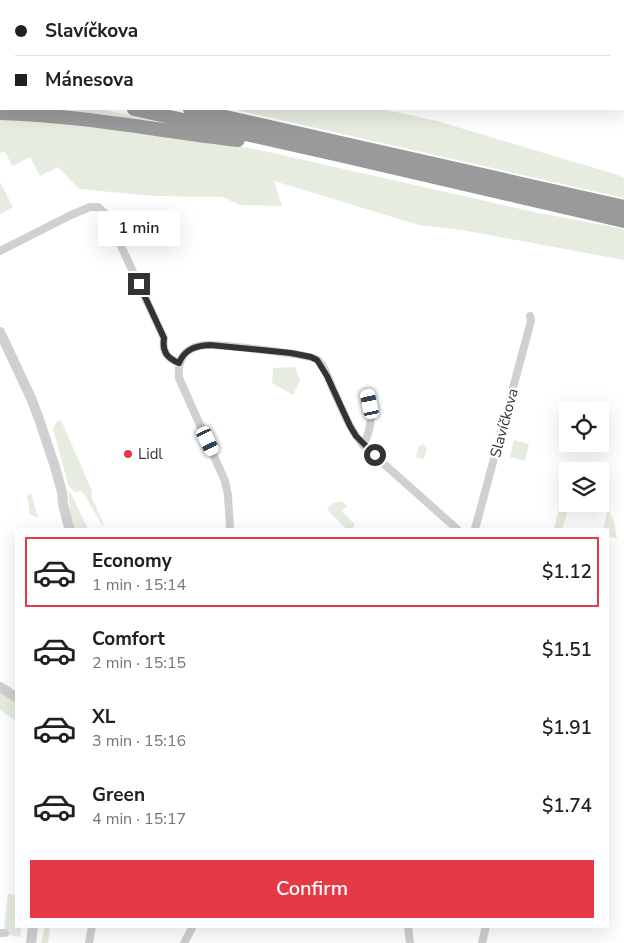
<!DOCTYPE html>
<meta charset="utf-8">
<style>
:root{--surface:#fff;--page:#f2f2f2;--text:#202124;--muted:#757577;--line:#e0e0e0;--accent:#e63946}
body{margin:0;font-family:"Nunito Sans",sans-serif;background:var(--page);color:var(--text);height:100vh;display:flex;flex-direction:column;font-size:19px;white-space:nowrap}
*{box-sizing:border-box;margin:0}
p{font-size:16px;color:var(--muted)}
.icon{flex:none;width:28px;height:28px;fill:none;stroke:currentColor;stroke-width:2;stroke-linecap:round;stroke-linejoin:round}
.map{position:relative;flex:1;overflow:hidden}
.drawer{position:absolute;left:15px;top:528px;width:594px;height:400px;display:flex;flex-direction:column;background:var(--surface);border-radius:0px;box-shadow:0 5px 20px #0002}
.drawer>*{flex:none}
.banner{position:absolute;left:0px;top:0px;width:625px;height:110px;box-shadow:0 5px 20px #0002;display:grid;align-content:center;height:110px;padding:0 15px;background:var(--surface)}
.controls{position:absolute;left:559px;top:402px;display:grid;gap:10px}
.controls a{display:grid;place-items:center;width:50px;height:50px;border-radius:0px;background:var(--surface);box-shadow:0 5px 20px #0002;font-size:25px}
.end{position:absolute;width:22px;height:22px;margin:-11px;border:6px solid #333;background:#fff;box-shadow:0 0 0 2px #fff}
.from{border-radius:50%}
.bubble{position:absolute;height:35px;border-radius:0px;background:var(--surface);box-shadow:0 5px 20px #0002;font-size:16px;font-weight:600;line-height:35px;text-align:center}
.car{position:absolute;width:15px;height:30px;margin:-15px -8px;border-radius:6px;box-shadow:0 0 4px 1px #0007;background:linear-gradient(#fff 24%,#345 0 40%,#fff 0 76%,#345 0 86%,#fff 0)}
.banner b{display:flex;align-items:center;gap:18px;height:48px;font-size:19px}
.banner b+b{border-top:1px solid var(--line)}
.banner i{width:12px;height:12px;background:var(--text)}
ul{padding:9px 0 0;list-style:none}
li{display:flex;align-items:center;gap:15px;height:70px;margin:0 10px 8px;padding:0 5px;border:2px solid transparent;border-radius:0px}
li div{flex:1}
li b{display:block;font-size:19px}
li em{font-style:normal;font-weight:600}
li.on{border-color:var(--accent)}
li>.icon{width:45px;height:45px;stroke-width:1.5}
.button{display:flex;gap:10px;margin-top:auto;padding:10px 15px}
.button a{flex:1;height:58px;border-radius:0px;background:var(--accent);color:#fff;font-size:20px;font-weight:600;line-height:58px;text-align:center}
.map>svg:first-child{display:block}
.green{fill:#e6ecdf}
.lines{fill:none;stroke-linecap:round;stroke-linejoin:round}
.minor{stroke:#d0d0d0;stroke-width:8}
.tertiary{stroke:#d0d0d0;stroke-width:10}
.motorway{stroke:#9a9a9a;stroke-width:14}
.route{stroke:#333;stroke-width:6}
.poi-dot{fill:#e63946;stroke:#fff;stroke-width:2}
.labels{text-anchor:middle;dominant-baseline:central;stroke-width:5;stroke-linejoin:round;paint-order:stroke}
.street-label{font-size:15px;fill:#333;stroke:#fff}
.poi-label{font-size:15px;fill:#333;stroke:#fff;text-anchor:start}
</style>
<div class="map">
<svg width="624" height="943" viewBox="0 0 624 943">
<rect width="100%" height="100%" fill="#fff"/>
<g class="green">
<polygon points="0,86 1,86 1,109 101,109 172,125 0,110"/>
<polygon points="232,109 382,109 437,121 618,175 624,178 624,198"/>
<polygon points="0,118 46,119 182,137 255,149 534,212 624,229 624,260 462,230 419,225 274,181 282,206 239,205 223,197 154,196 79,189 58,167 40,176 30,157 12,166 5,151 0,153"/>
<polygon points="0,182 13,207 0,214"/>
<polygon points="295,367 300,381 293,395 272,383 273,368"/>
<polygon points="61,420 92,491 92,498 104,525 102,525 84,494 81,491 75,492 69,487 53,429 56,423"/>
<polygon points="514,440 529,444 525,461 510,457"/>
<polygon points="424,444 427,449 424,459 418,458 416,456 419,446"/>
<polygon points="563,491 567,494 568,504 570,504 563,526 563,529 554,529"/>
<polygon points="68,492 70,492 88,529 74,529 71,520"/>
<polygon points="31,493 38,518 30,514 27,496"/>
<polygon points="342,501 347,506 342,511 355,525 351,529 346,529 327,509 333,503"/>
<polygon points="608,509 614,521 617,539 608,536 608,529 603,529"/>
<polygon points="0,693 3,693 16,701 16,721 0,710"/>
<polygon points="8,894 16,895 16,926 22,926 20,937 9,935 9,930 4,930"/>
<polygon points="45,926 50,926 48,943 41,943"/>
</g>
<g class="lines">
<g class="minor">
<path d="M0 251 71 215 90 207H98L106 214 164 338C162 352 167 358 179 363"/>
<path d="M363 445C373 427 372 413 367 394"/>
<path d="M230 529 228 495 225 481 179 378C178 367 179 355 191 349 196 346 203 345 209 345 223 345 311 354 318 360 325 367 329 379 332 387 342 408 349 430 365 447L457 529"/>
<polyline points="475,529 531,321 530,316"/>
<polyline points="408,926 410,943"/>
<polyline points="0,933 5,933"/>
<polyline points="89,943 92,926"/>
<polyline points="184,943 193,926"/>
<polyline points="482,943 486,926"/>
</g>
<g class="tertiary">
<polyline points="0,332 31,398 39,419 55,467 62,492 63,504 68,524 70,529"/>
<polyline points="0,687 16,697"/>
<polyline points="31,943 33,926"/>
</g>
<g class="motorway">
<polyline points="0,49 1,50"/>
<polyline points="0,66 1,66"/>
<polyline points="0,78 1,78"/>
<polyline points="134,109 339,155 624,221"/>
<polyline points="190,109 624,207"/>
<path d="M0 113C80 115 159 131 238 140"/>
</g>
</g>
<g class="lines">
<path class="route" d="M139 284 164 338C162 352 167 358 179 363 185 349 195 346 210 345L291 353 311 357 317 360 327 376 350 426 356 436 375 455"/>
</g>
<circle class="poi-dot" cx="128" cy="454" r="5"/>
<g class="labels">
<g class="street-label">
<text transform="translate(504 423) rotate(-75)">Slavíčkova</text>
</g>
<g class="poi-label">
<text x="138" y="454">Lidl</text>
</g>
</g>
</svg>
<div class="controls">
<a><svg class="icon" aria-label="locate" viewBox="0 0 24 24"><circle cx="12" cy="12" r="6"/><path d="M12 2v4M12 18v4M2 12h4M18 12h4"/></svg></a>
<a><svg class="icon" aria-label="layers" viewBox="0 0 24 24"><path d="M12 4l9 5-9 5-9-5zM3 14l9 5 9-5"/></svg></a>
</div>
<i class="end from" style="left:375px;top:455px"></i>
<i class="end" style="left:139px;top:284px"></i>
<div class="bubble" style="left:98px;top:211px;width:82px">1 min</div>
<i class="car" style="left:370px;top:404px;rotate:348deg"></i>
<i class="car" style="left:208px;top:441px;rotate:155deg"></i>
<div class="banner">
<b><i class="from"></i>Slavíčkova</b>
<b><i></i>Mánesova</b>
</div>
<section class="drawer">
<ul>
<li class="on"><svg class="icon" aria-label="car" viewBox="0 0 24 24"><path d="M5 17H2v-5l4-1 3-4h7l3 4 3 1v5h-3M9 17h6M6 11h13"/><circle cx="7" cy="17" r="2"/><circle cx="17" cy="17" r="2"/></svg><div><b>Economy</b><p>1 min · 15:14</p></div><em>$1.12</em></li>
<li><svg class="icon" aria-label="car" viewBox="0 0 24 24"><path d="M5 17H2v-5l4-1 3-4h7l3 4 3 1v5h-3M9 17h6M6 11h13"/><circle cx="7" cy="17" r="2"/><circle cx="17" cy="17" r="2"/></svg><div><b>Comfort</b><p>2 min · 15:15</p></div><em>$1.51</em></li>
<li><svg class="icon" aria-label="car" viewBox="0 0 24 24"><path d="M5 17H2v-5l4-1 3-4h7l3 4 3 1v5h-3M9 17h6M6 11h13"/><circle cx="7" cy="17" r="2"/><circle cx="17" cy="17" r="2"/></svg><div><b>XL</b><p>3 min · 15:16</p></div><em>$1.91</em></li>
<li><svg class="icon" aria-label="car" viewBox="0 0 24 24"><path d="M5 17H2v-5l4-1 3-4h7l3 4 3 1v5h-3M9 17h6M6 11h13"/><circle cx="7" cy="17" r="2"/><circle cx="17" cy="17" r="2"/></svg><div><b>Green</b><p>4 min · 15:17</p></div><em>$1.74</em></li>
</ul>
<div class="button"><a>Confirm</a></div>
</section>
</div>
